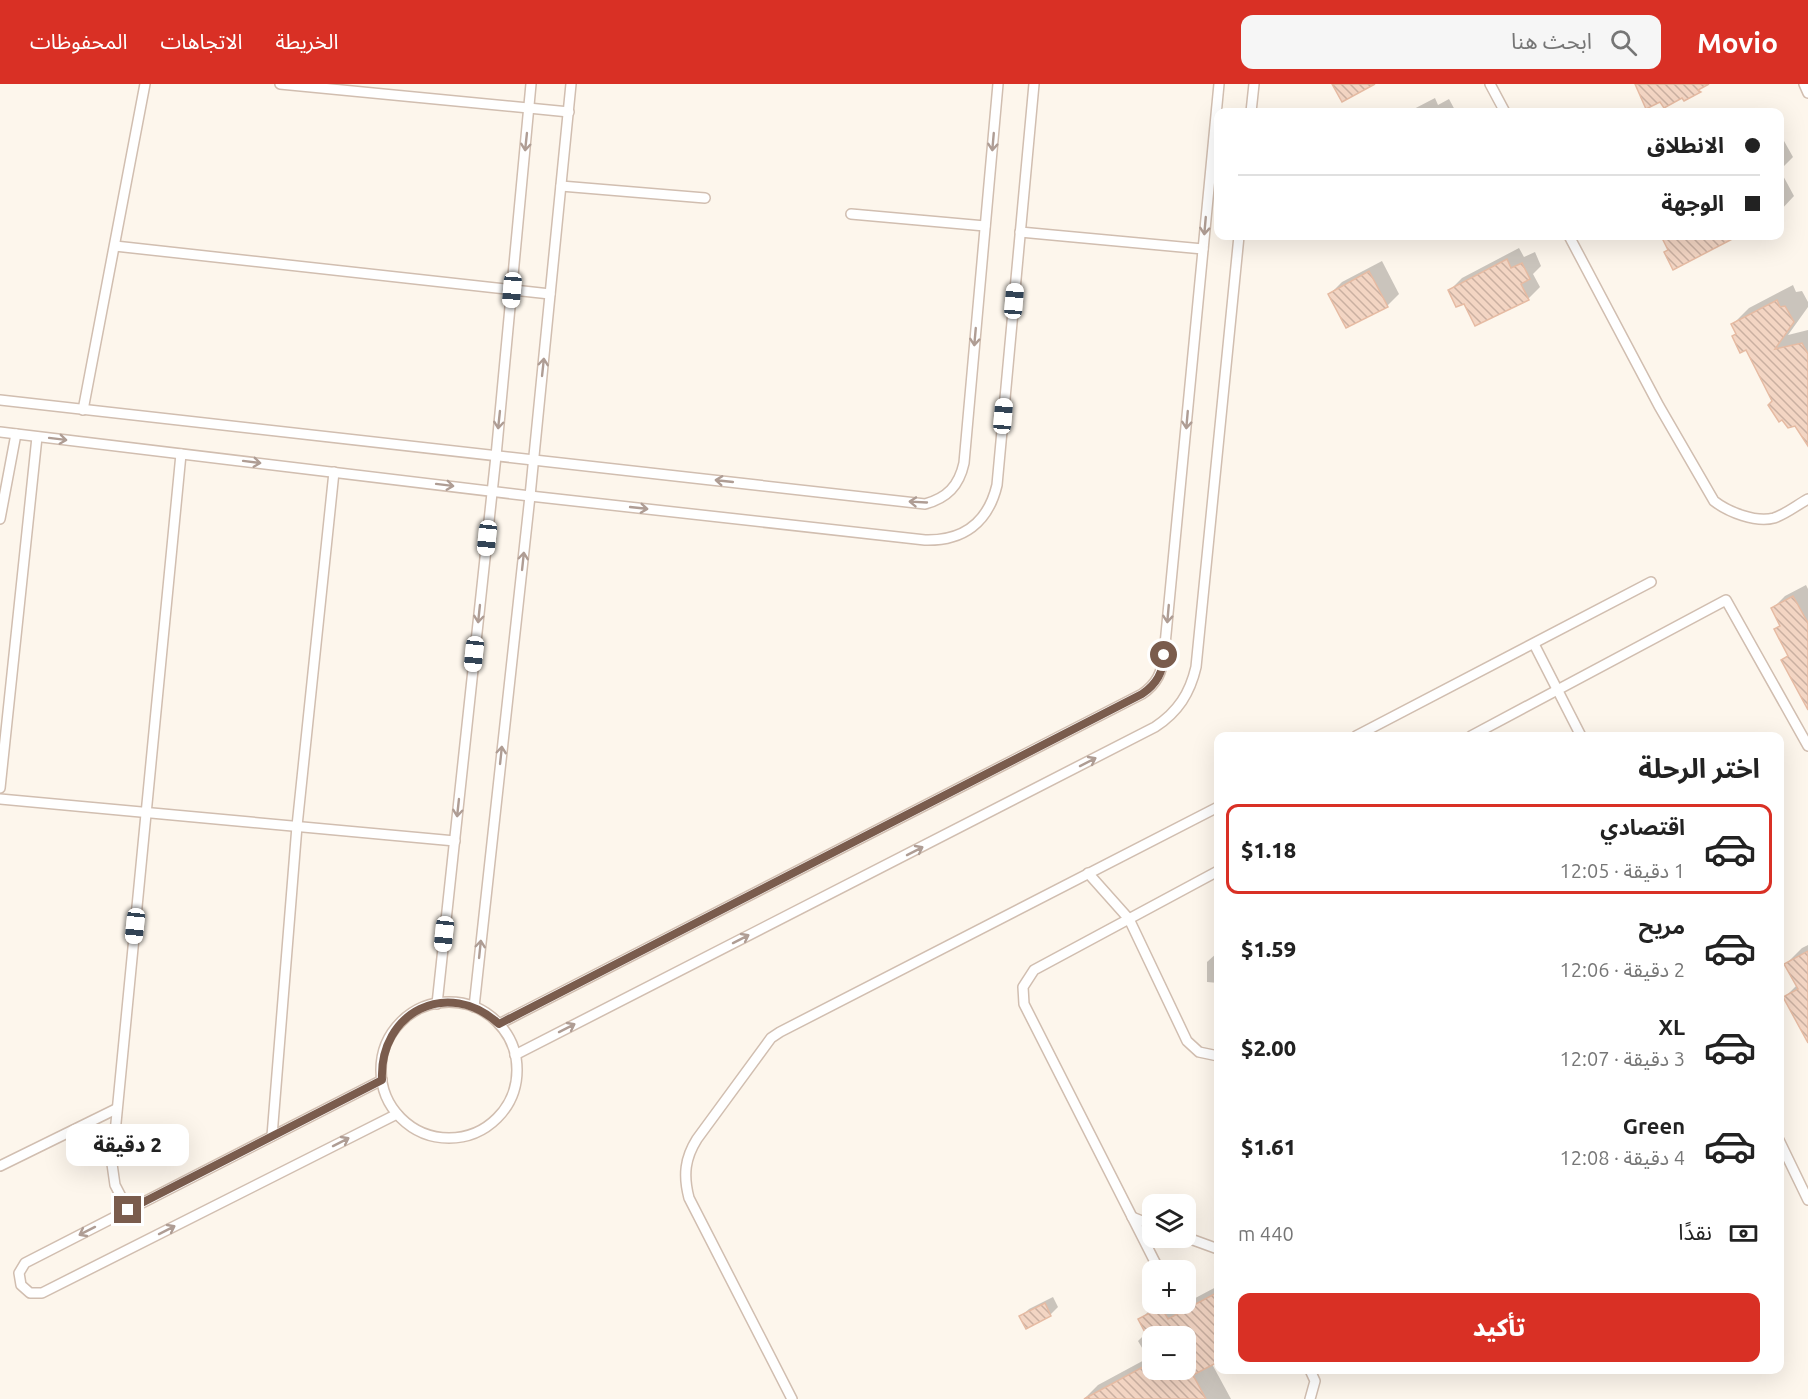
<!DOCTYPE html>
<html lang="ar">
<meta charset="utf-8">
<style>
:root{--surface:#fff;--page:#f6f6f6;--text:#222;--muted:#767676;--line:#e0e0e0;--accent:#d93025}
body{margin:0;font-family:Ubuntu,"Noto Sans Arabic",sans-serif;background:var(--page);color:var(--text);direction:rtl;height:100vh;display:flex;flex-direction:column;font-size:22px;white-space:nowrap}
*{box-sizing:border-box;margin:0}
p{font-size:20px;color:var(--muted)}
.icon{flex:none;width:33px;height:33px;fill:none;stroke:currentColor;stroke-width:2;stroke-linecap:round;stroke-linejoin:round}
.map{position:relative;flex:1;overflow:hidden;direction:ltr}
.drawer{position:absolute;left:1214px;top:648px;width:570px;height:642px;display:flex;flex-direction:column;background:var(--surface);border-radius:12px;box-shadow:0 6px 24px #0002;direction:rtl}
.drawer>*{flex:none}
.banner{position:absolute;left:1214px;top:24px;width:570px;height:132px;border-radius:12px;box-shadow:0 6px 24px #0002;direction:rtl;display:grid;align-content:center;height:132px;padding:0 24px;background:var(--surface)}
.buttons{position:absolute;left:1142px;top:1110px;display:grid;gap:12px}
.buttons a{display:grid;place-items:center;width:54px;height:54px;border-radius:12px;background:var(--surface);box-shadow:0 6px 24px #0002;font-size:30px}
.end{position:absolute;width:27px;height:27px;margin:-14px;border:8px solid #7a5c4d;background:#fff;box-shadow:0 0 0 3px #fff}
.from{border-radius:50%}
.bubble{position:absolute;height:42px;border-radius:12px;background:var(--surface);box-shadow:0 6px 24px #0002;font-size:20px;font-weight:800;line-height:42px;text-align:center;direction:rtl}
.car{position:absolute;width:18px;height:36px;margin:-18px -9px;border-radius:8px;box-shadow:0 0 4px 2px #0007;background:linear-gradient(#fff 24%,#345 0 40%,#fff 0 76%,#345 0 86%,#fff 0)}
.banner b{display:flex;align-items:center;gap:21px;height:57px;font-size:22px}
.banner b+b{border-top:2px solid var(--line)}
.banner i{width:15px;height:15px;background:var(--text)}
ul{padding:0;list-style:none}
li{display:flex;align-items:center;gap:18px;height:90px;margin:0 12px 9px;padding:0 12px;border:3px solid transparent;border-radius:12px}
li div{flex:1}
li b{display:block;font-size:22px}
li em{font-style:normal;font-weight:800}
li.current{border-color:var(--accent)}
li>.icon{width:54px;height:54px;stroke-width:1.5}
h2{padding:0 24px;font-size:27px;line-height:72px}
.pay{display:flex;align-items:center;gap:15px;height:66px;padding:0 24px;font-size:22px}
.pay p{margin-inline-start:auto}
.action{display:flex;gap:12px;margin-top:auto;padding:12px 24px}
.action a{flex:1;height:69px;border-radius:12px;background:var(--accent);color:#fff;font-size:24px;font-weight:800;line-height:69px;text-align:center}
header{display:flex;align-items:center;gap:36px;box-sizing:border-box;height:84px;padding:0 30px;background:var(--accent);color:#fff}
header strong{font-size:28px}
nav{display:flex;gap:33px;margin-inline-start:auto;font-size:21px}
.search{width:420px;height:54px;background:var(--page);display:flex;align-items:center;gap:15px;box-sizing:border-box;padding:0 21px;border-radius:12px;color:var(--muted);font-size:22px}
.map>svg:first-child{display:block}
.shadow{fill:#0003;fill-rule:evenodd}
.building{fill:url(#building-back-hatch);stroke:#e6bba3;stroke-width:1.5}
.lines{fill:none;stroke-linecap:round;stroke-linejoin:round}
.lane-casing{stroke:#d1beb0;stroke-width:12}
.lane{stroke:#fff;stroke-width:9}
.oneway{stroke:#af9d94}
.route{stroke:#7a5c4d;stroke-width:8}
</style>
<header>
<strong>Movio</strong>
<div class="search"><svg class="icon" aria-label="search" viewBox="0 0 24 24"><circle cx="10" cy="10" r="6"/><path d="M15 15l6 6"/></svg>ابحث هنا</div>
<nav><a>الخريطة</a><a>الاتجاهات</a><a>المحفوظات</a></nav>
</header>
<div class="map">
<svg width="1808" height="1315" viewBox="0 0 1808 1315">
<defs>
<pattern id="building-back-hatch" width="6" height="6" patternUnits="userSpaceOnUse" patternTransform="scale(1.5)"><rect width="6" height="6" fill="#f3d5c3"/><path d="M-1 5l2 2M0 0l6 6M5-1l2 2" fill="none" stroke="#cab0a1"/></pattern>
</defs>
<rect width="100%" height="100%" fill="#fdf6ec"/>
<g class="shadow">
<polygon points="1435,14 1438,21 1449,15 1456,28 1408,28"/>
<polygon points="1749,24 1751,28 1740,28"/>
<polygon points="1779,48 1793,73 1780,86 1794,112 1779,128"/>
<polygon points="1662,152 1734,152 1674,183 1670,165"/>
<polygon points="1519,164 1524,173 1535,168 1541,182 1533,190 1540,203 1528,215 1465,218 1450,206 1462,194"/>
<polygon points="1382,177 1399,210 1387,222 1330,210 1342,198"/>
<polygon points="1793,201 1796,208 1802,207 1808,218 1808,223 1788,251 1808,246 1808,345 1774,317 1746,264 1733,252 1737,249 1733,240 1749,224"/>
<polygon points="1806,501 1808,505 1808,608 1783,576 1789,571 1775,546 1781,540 1773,524 1785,512"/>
<polygon points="1533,648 1533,652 1515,652 1519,649"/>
<polygon points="1808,861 1808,956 1785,913 1797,901 1786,880 1802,864"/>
<polygon points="1218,868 1218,899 1207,898 1207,878"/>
<path d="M1218 1202V1276L1212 1280 1231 1315H1084L1098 1301 1148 1274 1138 1257 1147 1248 1140 1236 1156 1220H1184ZM1152 1252H1185V1286H1152Z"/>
<polygon points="1053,1213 1058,1223 1050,1231 1026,1243 1021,1232 1029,1225"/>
</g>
<g class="building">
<polygon points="1332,0 1375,0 1342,18"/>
<polygon points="1635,0 1709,0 1698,6 1701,8 1684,17 1682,14 1664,24 1660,18 1646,25"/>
<polygon points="1661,152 1738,152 1673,186 1664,168 1668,166"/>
<polygon points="1507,175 1511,184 1522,179 1530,195 1521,200 1529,216 1475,242 1464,220 1456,223 1448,206"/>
<polygon points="1369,187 1388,223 1346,244 1328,210"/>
<polygon points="1777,216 1780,223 1785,222 1794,238 1775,265 1802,259 1808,270 1808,362 1795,342 1788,344 1782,336 1779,338 1768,321 1772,317 1746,266 1740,269 1732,252 1736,250 1731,240"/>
<polygon points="1793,512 1808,539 1808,626 1781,576 1788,572 1774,545 1780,542 1771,524"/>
<polygon points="1808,867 1808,959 1783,913 1798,905 1784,880"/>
<polygon points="1218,1208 1218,1278 1193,1291 1206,1315 1084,1315 1152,1278 1152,1286 1185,1286 1185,1252 1147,1252 1138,1235 1161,1223 1168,1235"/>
<polygon points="1045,1219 1051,1232 1026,1245 1019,1232"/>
</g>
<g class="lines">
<g class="lane-casing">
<g id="lane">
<polyline points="280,0 569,28"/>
<polyline points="1490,0 1505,28"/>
<polyline points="1804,0 1808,9"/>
<polyline points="1251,28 1254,0"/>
<polyline points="561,102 705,114"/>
<polyline points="851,130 985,142"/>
<polyline points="1020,148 1203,165"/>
<path d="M1569 152 1659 322 1714 417C1728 428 1756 439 1774 434 1786 430 1797 421 1808 415"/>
<polyline points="115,162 550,210"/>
<path d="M0 316 925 420C947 414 959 402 964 379L998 0"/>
<polyline points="83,326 145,0"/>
<path d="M0 348 530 412 925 456C963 457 988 439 997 401L1034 0"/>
<polyline points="0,435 16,350"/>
<polyline points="1534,560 1581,652"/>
<polyline points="1356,652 1651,498"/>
<polyline points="1471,652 1726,516 1808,662"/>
<polyline points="0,704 37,353"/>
<polyline points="0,715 455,757"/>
<polyline points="1088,789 1129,835 1187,957 1199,968 1218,972"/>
<circle cx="449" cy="986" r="68"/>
<polyline points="437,920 496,372 531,0"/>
<polyline points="474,923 530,412 571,0"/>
<path d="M499 940 1142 610C1157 600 1162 588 1164 571L1219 0"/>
<path d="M515 971 1155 643C1178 628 1190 609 1196 583L1239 152"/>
<polyline points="382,996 25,1179 19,1189 21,1201 30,1209 42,1209 397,1030"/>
<polyline points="272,1052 297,742 334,388"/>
<polyline points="1779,1056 1808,1116"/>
<polyline points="0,1082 116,1025"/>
<polyline points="128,1126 115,1101 112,1080 181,370"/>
<polyline points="1132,1133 1152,1141"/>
<polyline points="1185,1153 1218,1165"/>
<polyline points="1159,1186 1024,920 1023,903 1034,886 1218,787"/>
<polyline points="1310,1286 1315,1297 1310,1315"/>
<path d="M792 1315 689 1114C683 1091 685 1074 697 1055L771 954 780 948 1218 723"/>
</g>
</g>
<use href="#lane" class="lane"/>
</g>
<defs><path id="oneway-shaft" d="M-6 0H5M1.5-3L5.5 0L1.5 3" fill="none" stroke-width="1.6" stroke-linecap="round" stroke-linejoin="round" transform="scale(1.5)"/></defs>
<g class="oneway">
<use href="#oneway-shaft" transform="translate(526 58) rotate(96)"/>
<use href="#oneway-shaft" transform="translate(993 58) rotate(95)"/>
<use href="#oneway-shaft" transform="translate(1205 142) rotate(95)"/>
<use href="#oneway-shaft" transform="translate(975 253) rotate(95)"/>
<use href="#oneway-shaft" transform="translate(543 283) rotate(-84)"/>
<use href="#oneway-shaft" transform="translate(499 336) rotate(96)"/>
<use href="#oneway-shaft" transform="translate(1187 336) rotate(95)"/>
<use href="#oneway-shaft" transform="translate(58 355) rotate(7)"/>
<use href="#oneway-shaft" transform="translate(252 378) rotate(7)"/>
<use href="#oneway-shaft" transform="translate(724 397) rotate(-174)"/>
<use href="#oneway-shaft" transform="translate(445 401) rotate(7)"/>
<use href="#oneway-shaft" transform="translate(918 418) rotate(-177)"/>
<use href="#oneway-shaft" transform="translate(639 424) rotate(6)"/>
<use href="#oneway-shaft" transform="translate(523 477) rotate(-84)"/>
<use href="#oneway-shaft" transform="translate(479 530) rotate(96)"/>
<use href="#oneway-shaft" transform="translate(1168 530) rotate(95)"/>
<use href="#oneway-shaft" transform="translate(501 671) rotate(-84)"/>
<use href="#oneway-shaft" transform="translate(1088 678) rotate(-27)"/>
<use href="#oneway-shaft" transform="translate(458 724) rotate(96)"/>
<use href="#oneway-shaft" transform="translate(915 767) rotate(-27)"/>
<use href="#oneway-shaft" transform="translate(741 855) rotate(-27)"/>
<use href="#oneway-shaft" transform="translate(480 865) rotate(-84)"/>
<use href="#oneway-shaft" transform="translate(567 944) rotate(-27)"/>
<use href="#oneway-shaft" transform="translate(341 1058) rotate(-27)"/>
<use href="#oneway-shaft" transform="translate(167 1146) rotate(-27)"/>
<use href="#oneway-shaft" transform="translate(87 1147) rotate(153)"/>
</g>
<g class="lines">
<path class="route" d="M128 1126 382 996C379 928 448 893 499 940L1142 610C1157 600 1163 588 1164 571"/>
</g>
</svg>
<div class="buttons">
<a><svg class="icon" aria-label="layers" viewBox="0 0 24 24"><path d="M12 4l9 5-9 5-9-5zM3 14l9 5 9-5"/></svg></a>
<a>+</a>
<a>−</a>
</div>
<i class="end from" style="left:1164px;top:571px"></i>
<i class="end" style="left:128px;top:1126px"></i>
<div class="bubble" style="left:66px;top:1040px;width:123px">2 دقيقة</div>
<i class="car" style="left:512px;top:206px;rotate:185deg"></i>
<i class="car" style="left:1014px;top:217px;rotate:5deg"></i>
<i class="car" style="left:1003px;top:332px;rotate:5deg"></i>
<i class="car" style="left:487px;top:454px;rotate:186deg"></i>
<i class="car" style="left:474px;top:570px;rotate:186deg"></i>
<i class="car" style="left:135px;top:842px;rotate:186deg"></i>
<i class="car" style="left:444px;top:850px;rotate:186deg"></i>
<div class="banner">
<b><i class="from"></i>الانطلاق</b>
<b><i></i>الوجهة</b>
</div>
<section class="drawer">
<h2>اختر الرحلة</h2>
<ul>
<li class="current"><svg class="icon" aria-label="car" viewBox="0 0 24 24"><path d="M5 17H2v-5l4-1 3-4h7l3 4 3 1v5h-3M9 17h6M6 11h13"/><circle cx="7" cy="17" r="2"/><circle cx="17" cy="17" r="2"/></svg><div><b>اقتصادي</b><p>1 دقيقة · 12:05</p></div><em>$1.18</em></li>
<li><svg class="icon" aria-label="car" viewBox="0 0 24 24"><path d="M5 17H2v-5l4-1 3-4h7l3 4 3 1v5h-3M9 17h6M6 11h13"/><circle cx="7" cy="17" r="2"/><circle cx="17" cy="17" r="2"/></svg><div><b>مريح</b><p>2 دقيقة · 12:06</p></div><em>$1.59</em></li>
<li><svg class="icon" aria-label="car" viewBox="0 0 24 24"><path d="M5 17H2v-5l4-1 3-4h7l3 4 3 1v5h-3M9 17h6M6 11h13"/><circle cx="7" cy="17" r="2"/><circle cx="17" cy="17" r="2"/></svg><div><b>XL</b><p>3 دقيقة · 12:07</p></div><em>$2.00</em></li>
<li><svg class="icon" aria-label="car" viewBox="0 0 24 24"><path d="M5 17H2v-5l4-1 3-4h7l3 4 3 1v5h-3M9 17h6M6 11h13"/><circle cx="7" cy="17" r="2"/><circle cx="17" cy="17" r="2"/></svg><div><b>Green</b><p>4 دقيقة · 12:08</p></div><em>$1.61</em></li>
</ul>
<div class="pay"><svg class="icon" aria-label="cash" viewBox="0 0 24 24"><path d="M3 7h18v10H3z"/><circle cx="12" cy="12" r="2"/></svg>نقدًا<p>440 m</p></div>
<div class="action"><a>تأكيد</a></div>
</section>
</div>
